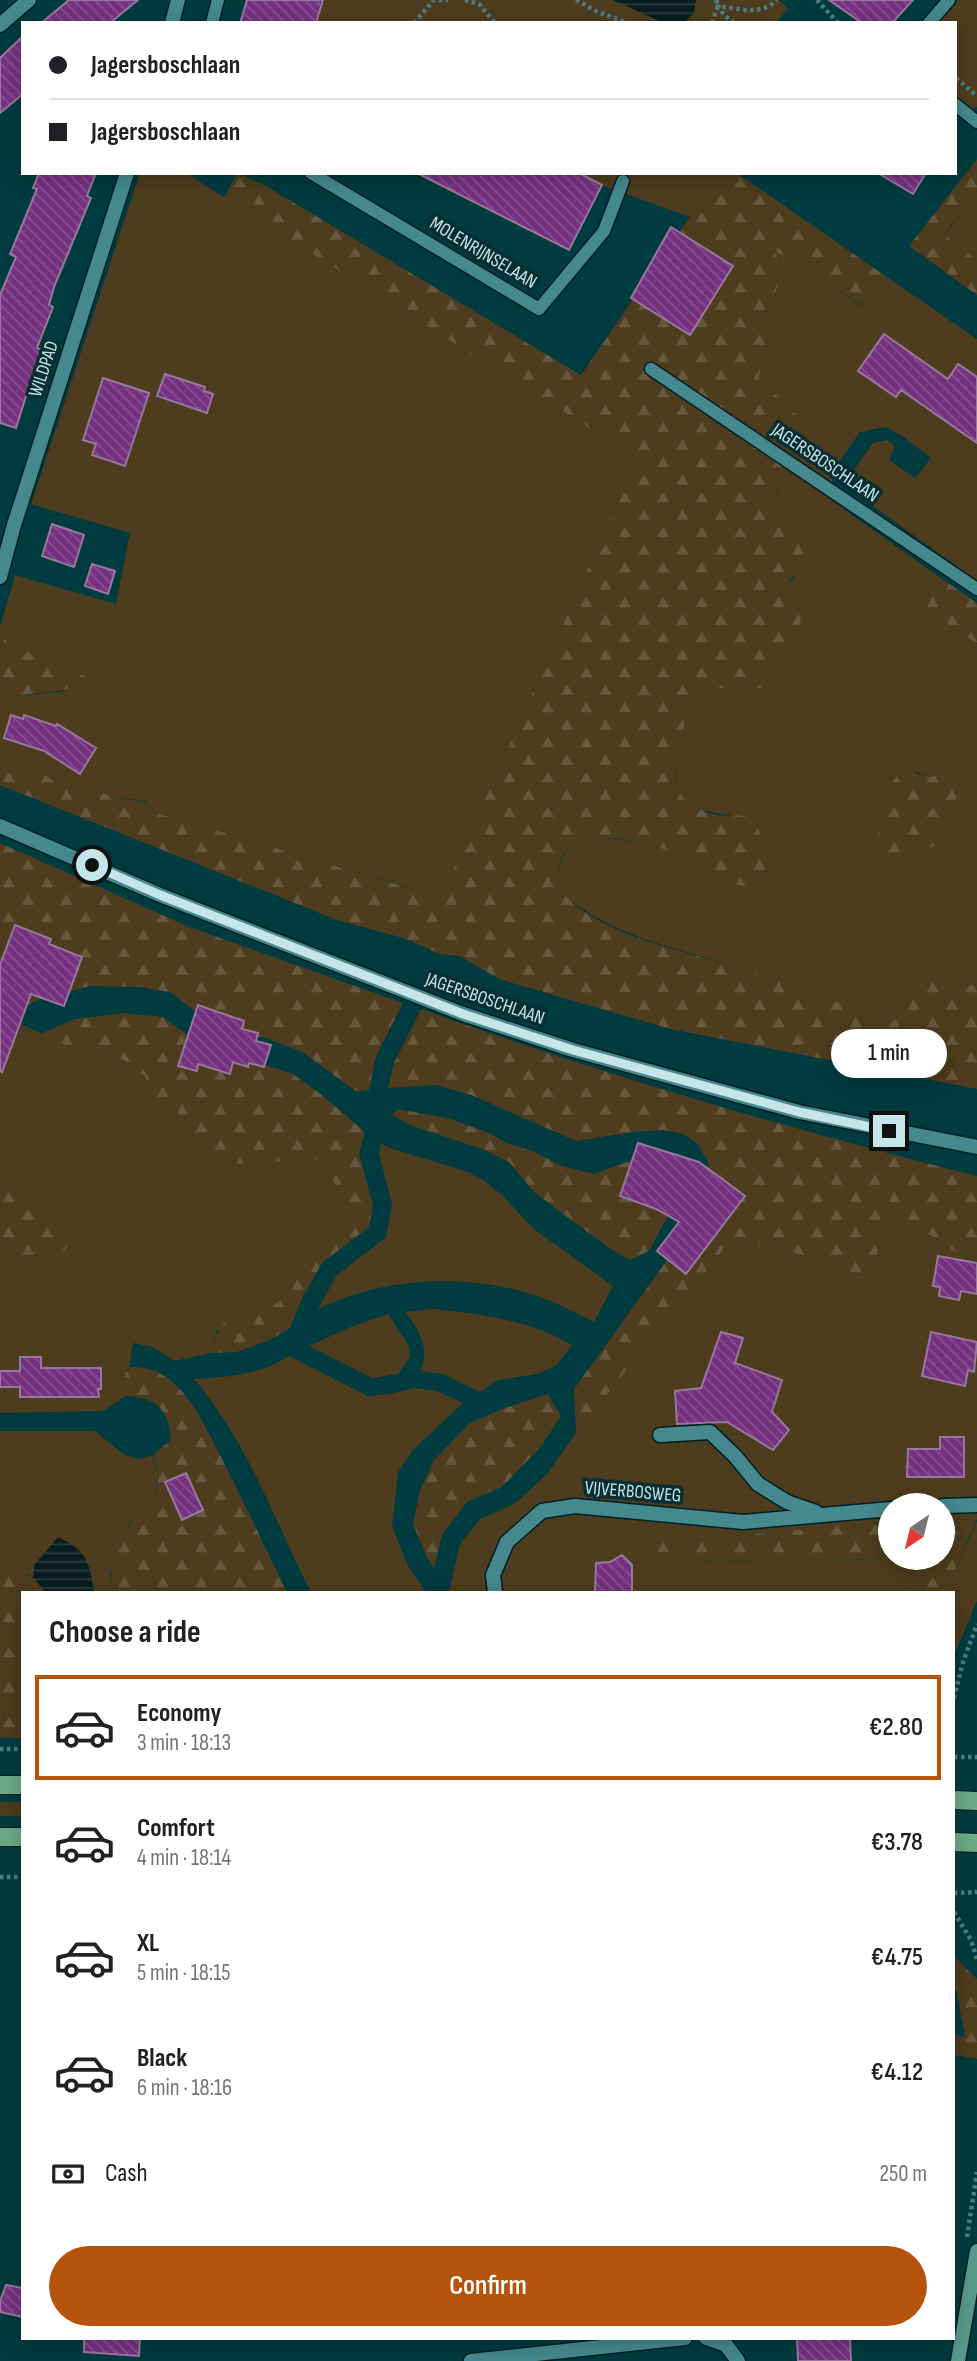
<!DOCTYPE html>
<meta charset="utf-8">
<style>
:root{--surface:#fff;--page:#f6f6f6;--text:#202124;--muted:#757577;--line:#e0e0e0;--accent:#b45309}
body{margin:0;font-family:"Sofia Sans Condensed",sans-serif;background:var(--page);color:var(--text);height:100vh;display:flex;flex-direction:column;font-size:26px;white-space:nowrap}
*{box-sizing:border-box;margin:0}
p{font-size:23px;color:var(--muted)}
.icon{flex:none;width:38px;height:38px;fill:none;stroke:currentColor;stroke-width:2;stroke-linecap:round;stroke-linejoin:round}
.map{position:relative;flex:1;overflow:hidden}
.details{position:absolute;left:21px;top:1591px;width:934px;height:749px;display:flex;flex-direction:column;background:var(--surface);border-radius:0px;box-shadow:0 4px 18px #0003}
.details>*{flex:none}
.hud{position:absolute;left:21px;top:21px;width:936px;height:154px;border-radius:0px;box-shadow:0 4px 18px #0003;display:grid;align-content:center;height:154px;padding:0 28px;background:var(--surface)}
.needle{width:46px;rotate:215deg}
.buttons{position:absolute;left:878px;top:1493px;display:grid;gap:14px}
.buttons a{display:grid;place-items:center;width:77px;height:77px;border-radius:50%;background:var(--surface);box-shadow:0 4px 18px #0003;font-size:35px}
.end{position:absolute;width:32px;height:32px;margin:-16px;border:9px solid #c5e5e8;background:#111;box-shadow:0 0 0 4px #111}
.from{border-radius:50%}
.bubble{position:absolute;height:49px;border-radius:24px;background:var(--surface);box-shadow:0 4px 18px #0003;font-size:23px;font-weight:600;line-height:49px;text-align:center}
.hud b{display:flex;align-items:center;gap:24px;height:66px;font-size:26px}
.hud b+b{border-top:2px solid var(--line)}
.hud i{width:18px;height:18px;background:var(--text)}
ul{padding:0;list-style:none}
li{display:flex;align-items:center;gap:21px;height:105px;margin:0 14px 10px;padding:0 14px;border:4px solid transparent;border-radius:0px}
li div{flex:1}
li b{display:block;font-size:26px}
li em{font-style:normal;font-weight:600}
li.active{border-color:var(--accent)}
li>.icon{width:63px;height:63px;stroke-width:1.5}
h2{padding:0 28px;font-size:32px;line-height:84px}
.pay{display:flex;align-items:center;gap:18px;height:77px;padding:0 28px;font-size:26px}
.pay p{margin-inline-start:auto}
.cta{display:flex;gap:14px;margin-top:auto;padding:14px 28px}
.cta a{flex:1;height:80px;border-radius:42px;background:var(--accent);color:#fff;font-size:28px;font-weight:600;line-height:80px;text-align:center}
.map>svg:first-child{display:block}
.grass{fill:#4d3c1d;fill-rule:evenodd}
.forest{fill:url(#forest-firs)}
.water{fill:url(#water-rules)}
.building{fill:url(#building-back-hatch);stroke:#98779d;stroke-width:2}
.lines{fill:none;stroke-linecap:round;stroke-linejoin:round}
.service-casing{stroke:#002023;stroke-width:15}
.minor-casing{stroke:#002023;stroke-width:17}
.secondary-casing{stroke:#002023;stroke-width:17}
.primary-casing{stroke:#002023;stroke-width:20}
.path{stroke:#4c7c80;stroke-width:4.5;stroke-dasharray:3.5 3.5;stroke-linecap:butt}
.service{stroke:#45888d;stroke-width:12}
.minor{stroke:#45888d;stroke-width:14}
.secondary{stroke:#579988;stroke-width:14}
.primary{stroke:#6aaa83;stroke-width:18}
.route{stroke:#c5e5e8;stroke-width:9}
.labels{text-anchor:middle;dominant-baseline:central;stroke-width:7;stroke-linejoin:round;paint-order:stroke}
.street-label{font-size:19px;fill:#c5e5e8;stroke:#0a2f32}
</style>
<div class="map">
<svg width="977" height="2361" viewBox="0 0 977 2361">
<defs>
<pattern id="forest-firs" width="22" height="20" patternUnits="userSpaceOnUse" patternTransform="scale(1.75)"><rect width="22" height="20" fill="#4d3c1d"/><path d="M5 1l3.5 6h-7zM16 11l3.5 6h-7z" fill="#65583e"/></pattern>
<pattern id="water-rules" width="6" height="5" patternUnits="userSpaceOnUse" patternTransform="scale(1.75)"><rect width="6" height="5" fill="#071d1f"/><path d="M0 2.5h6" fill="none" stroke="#2a3e40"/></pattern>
<pattern id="building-back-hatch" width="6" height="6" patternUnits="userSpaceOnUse" patternTransform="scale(1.75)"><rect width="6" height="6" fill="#75317f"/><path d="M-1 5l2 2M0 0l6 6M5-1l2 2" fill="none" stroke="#874f91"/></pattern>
</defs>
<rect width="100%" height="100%" fill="#003b3f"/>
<g class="grass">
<polygon points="323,0 779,0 788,9 776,23 316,23"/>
<polygon points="958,0 977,0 977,106 973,111 956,96 956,23 939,23"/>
<polygon points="140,173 186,173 611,442 636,461 441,897 149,811 147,802 111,796 83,786 57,782 31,767 0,761 0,701 10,696 61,692 87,677 8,642 0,636 0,627 15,575 116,604 130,533 31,504"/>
<polygon points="578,173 720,173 690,217 601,185"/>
<polygon points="977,190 977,260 944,236"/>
<path d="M773 249 866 308 887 277 977 339V581L855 493 850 475 873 443 887 440 895 446 889 460 915 478 931 458 902 436 886 427 860 432 831 474 835 496 845 510 938 576 927 597 928 610 977 644V986L937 978 922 979 905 1009 892 1022C837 1003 782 983 726 964 678 948 626 939 583 909 578 905 570 902 566 897 559 890 557 877 559 867 569 815 670 847 700 864 708 868 715 874 722 878L745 816C725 815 678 812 676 783 676 771 679 757 681 745 683 726 688 703 700 688H763L800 604 788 585 794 578 801 537 768 504 780 488 795 413 758 378 763 365 781 265ZM915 771C925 778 938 778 949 784L942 828 936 845Z"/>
<path d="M3 1016 76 1049 118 1057 134 1066 146 1078 167 1106 185 1118 197 1144 289 1160 318 1158 344 1197 341 1229 315 1245 294 1262 295 1280 277 1303 250 1309 217 1331 210 1353 175 1361 152 1347 133 1343 129 1369 125 1373 126 1396 103 1411 0 1413V1253L52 1257 71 1222C42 1214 17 1207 0 1181V1017Z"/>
<path d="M381 1143 387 1147 468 1172 483 1180 502 1195 534 1229 613 1286 594 1322C579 1315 565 1307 550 1301 479 1272 386 1275 318 1309L336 1276 386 1237 392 1204 379 1154Z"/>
<polygon points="907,1219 955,1252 977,1263 977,1519 943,1520 943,1505 891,1505 891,1521 658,1543 656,1561 921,1559 906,1592 449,1592 460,1544 480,1519 514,1504 547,1474 576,1433 727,1245 777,1247 877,1280 878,1220"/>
<path d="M433 1309C480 1314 530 1320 572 1345L557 1365 537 1374 498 1380 480 1392 443 1374 420 1371C431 1348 419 1330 405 1312Z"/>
<polygon points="388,1314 409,1346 410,1357 398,1374 372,1378 309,1346 348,1328"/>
<path d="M289 1356 368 1396 390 1394 415 1388 437 1391 463 1403 412 1451 397 1474 398 1475 392 1526 408 1566 426 1592H311C275 1522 246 1439 194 1379 229 1377 259 1375 289 1356Z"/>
<polygon points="0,1431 95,1431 125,1455 139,1459 153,1455 158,1478 154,1496 129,1525 110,1573 113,1592 94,1592 90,1569 35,1564 33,1577 29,1574 3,1579 0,1583"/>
<polygon points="977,1521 977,1601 954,1656 954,1592 945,1592"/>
<rect x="0" y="1802" width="23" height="14"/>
</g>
<g class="forest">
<polygon points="977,159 977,190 944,235 977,260 977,295 909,246"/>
<path d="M237 173 266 186 581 375 720 173H737L887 277 867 308 774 250 781 265 763 365 758 378 795 413 804 437 795 463 769 504 801 537 803 560 788 585C792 591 798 597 800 604 809 627 775 669 763 688H700C687 704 683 727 681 747 679 759 675 773 676 784 678 800 702 812 716 815 725 817 739 813 747 817 759 824 763 841 769 853 778 874 768 887 745 886 727 885 713 870 698 863 665 847 598 824 567 850 556 860 557 877 562 889 567 903 589 915 602 922 638 942 683 951 722 963 779 981 836 1002 892 1022L905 1009 922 979 937 978 977 986V1089L670 1029 499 979 460 956 440 954 403 938 337 920 0 785V761L31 767 57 782 83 786 111 796 147 803 149 811C247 839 343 869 441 897L636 461 611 442 224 198Z"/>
<polygon points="938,576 977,603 977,644 928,610 927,597"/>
<path d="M0 636 8 642 87 677C58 701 32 687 0 701Z"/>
<path d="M905 769 921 775 933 777 934 775 949 784 957 795 936 845 904 861 891 863C888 860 885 858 883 855 871 837 886 778 905 769Z"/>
<polygon points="0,843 192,928 403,1003 376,1056 369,1090 356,1091 302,1052 263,1037 248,1037 199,1014 170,992 139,987 91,986 46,997 0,1017"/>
<path d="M421 1009C604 1075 789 1129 977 1176V1263L955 1252 907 1219 878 1220 877 1280 777 1247 727 1245 576 1433 574 1389 686 1234 710 1182 708 1162 697 1143 683 1134 663 1130 633 1132 576 1141 471 1095 436 1085 388 1088 394 1063Z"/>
<path d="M123 1013 163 1017 202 1045 293 1074 322 1095 365 1132 359 1154 373 1205 369 1227 322 1263 302 1298 290 1328 270 1340 237 1352 210 1353C223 1310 236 1311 277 1303L295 1280 294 1262 315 1245 341 1229 344 1197 318 1159 289 1160 252 1165 222 1162 197 1144 185 1118 167 1106 150 1103 146 1078 134 1066 118 1057 76 1049 40 1034 75 1019Z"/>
<polygon points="398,1109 451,1119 492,1134 506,1143 535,1152 562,1166 594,1174 643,1156 675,1203 649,1251 630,1260 612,1250 535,1193 509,1162 482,1149 410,1125 392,1115"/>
<path d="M0 1181C18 1207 42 1214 71 1222L74 1237 64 1251 52 1257 0 1253Z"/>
<path d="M132 1367C143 1367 153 1369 163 1375 191 1392 206 1429 221 1457 244 1502 265 1547 287 1592H113C107 1558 116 1540 139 1514 148 1503 156 1496 158 1481 159 1473 155 1463 153 1455L171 1440C168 1409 158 1398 126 1396L125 1373Z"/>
<polygon points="548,1394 561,1416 540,1448 502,1487 467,1502 442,1535 434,1568 426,1556 413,1524 420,1490 434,1460 470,1423 502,1409"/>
<polygon points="977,1519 945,1592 906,1592 921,1559 656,1561 657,1543 891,1521 891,1558 943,1558 943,1520"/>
<path d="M15 1573C31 1574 37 1578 45 1592H23V1738H0V1583L3 1579Z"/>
<polygon points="954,1956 977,1979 977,2059 954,2055 954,2034 965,2037 954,1977"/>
</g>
<g class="water">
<polygon points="613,0 696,0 694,13 684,23 664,23"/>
<path d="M58 1537C88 1552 88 1560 94 1592H45L33 1577 35 1564Z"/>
</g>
<g class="building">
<polygon points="69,0 138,0 110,23 41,23"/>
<polygon points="247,0 323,0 316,23 240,23"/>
<polygon points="829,0 913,0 892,23 862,23"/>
<polygon points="23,36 23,94 0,113 0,58"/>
<polygon points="39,173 96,173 87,196 91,198 54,287 49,305 53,307 37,348 44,351 41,361 45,362 36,393 28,390 16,428 0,423 0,295 16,257 10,254 37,189 33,188"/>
<polygon points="417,173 579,173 602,185 569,250"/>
<polygon points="878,173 926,173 913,194"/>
<polygon points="671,227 733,266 690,335 631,298"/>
<polygon points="884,334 948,379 958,364 977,377 977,443 901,390 896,397 858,371"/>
<polygon points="165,374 205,387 204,391 213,394 207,413 157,396"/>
<polygon points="103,378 149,393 125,466 92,455 96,444 83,440"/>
<polygon points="52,524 84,535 74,567 42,556"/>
<polygon points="92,564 115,571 108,594 85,586"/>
<polygon points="11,715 23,719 24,715 56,726 57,724 96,748 80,774 44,751 4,738"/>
<polygon points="15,925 51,939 49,944 82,957 64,1006 31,994 2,1072 0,1071 0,965"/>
<polygon points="198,1005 244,1021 242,1029 258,1033 256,1041 271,1045 264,1067 249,1063 248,1067 233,1062 230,1074 198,1064 197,1071 178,1066"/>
<polygon points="638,1143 699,1162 745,1196 686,1274 657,1251 679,1222 656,1209 620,1196"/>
<polygon points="938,1256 977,1263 977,1294 961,1291 959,1300 939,1296 940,1287 933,1286"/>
<polygon points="721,1332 743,1338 735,1363 782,1380 772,1412 789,1430 773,1450 727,1422 677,1424 675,1391 701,1388"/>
<polygon points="931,1332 977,1342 974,1372 968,1370 965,1386 922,1376"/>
<polygon points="20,1357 41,1357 41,1368 101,1368 101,1389 98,1389 99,1397 20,1397 20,1387 0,1387 0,1371 20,1371"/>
<polygon points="940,1437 964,1437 964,1477 907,1477 908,1449 940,1449"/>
<polygon points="186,1473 203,1510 182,1520 165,1482"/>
<polygon points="622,1555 632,1565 632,1592 595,1592 596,1563 610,1562"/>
<polygon points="6,2285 23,2288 23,2317 0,2312 0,2301"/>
<polygon points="84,2338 140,2338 139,2356 84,2352"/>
<polygon points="797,2338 850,2338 851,2361 798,2361"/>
</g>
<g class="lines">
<g class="service-casing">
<g id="service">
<polyline points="212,23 218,0"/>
<polyline points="929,23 949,0"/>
<polyline points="956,105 977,122"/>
<polyline points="311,173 539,309 604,231 623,181"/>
<polyline points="651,369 977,589"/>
</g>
</g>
<g class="minor-casing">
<g id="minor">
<polyline points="172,23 178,0"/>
<polyline points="0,25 29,0"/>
<polyline points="0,577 14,525 127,173"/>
<polyline points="0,826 160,895 463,1014 573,1050 799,1112 977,1147"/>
<polyline points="660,1435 710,1432 735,1456 758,1484 787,1502 816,1512"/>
<polyline points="943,1506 977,1505"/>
<polyline points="495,1592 493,1575 507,1542 542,1511 575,1506 743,1522 891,1509"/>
<polyline points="706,2338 726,2345 738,2361"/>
<polyline points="471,2361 685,2338"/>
</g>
</g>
<g class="secondary-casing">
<polyline id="secondary" points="958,2361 977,2251"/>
</g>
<g class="primary-casing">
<g id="primary">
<polyline points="0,1785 23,1785"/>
<polyline points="954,1800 977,1801"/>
<polyline points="0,1837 23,1837"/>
<polyline points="954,1842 977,1843"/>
</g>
</g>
<g class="path">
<polyline points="439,0 448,0"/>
<polyline points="465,0 479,4 495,23"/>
<polyline points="576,0 596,11 627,23"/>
<polyline points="817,0 838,23"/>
<polyline points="414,23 434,0"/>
<polyline points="712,23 718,6 716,0"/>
<path d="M734 23 724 15 718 6C741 9 760 16 777 0"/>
<polyline points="956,78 977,96"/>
<polyline points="954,1698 963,1662 977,1624"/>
<polyline points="0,1749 23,1749"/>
<polyline points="954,1757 977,1757"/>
<polyline points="0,1877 23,1877"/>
<polyline points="954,1893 977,1892"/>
<polyline points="954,1912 971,1940 977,1959"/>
<polyline points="967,2237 977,2172"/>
</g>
<use href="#service" class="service"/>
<use href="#minor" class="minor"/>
<use href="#secondary" class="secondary"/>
<use href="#primary" class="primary"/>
</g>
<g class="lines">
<polyline class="route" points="92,865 160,895 463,1014 573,1050 799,1112 889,1131"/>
</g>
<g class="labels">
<g class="street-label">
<text transform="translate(483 253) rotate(31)">MOLENRIJNSELAAN</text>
<text transform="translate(44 369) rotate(-72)">WILDPAD</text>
<text transform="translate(825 463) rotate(34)">JAGERSBOSCHLAAN</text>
<text transform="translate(485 999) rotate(19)">JAGERSBOSCHLAAN</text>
<text transform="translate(633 1492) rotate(5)">VIJVERBOSWEG</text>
</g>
</g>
</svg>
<div class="buttons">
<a><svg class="needle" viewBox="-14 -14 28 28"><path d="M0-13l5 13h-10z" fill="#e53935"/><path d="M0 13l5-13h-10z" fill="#757577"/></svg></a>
</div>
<i class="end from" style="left:92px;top:865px"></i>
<i class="end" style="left:889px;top:1131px"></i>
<div class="bubble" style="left:831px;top:1029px;width:116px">1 min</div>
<div class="hud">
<b><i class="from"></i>Jagersboschlaan</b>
<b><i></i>Jagersboschlaan</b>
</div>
<section class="details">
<h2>Choose a ride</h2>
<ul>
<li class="active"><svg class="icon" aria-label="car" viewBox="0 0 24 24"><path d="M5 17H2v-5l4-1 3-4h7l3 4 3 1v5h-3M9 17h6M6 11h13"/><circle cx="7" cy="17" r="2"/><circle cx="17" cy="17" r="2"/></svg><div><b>Economy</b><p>3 min · 18:13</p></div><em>€2.80</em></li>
<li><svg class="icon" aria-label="car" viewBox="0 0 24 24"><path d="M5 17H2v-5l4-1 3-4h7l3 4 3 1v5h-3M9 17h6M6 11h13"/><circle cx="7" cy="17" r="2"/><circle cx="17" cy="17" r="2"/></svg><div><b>Comfort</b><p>4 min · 18:14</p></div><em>€3.78</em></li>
<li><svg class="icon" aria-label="car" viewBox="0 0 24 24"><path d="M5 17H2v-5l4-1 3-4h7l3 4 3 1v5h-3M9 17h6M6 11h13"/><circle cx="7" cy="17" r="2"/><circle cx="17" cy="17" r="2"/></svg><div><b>XL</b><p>5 min · 18:15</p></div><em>€4.75</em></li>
<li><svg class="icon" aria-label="car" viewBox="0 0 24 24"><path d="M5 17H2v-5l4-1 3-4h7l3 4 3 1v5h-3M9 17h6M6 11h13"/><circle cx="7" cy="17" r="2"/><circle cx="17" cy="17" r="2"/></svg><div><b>Black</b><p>6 min · 18:16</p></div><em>€4.12</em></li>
</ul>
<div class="pay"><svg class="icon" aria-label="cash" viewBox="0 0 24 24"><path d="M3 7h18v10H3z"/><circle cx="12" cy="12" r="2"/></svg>Cash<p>250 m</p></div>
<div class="cta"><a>Confirm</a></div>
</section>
</div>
